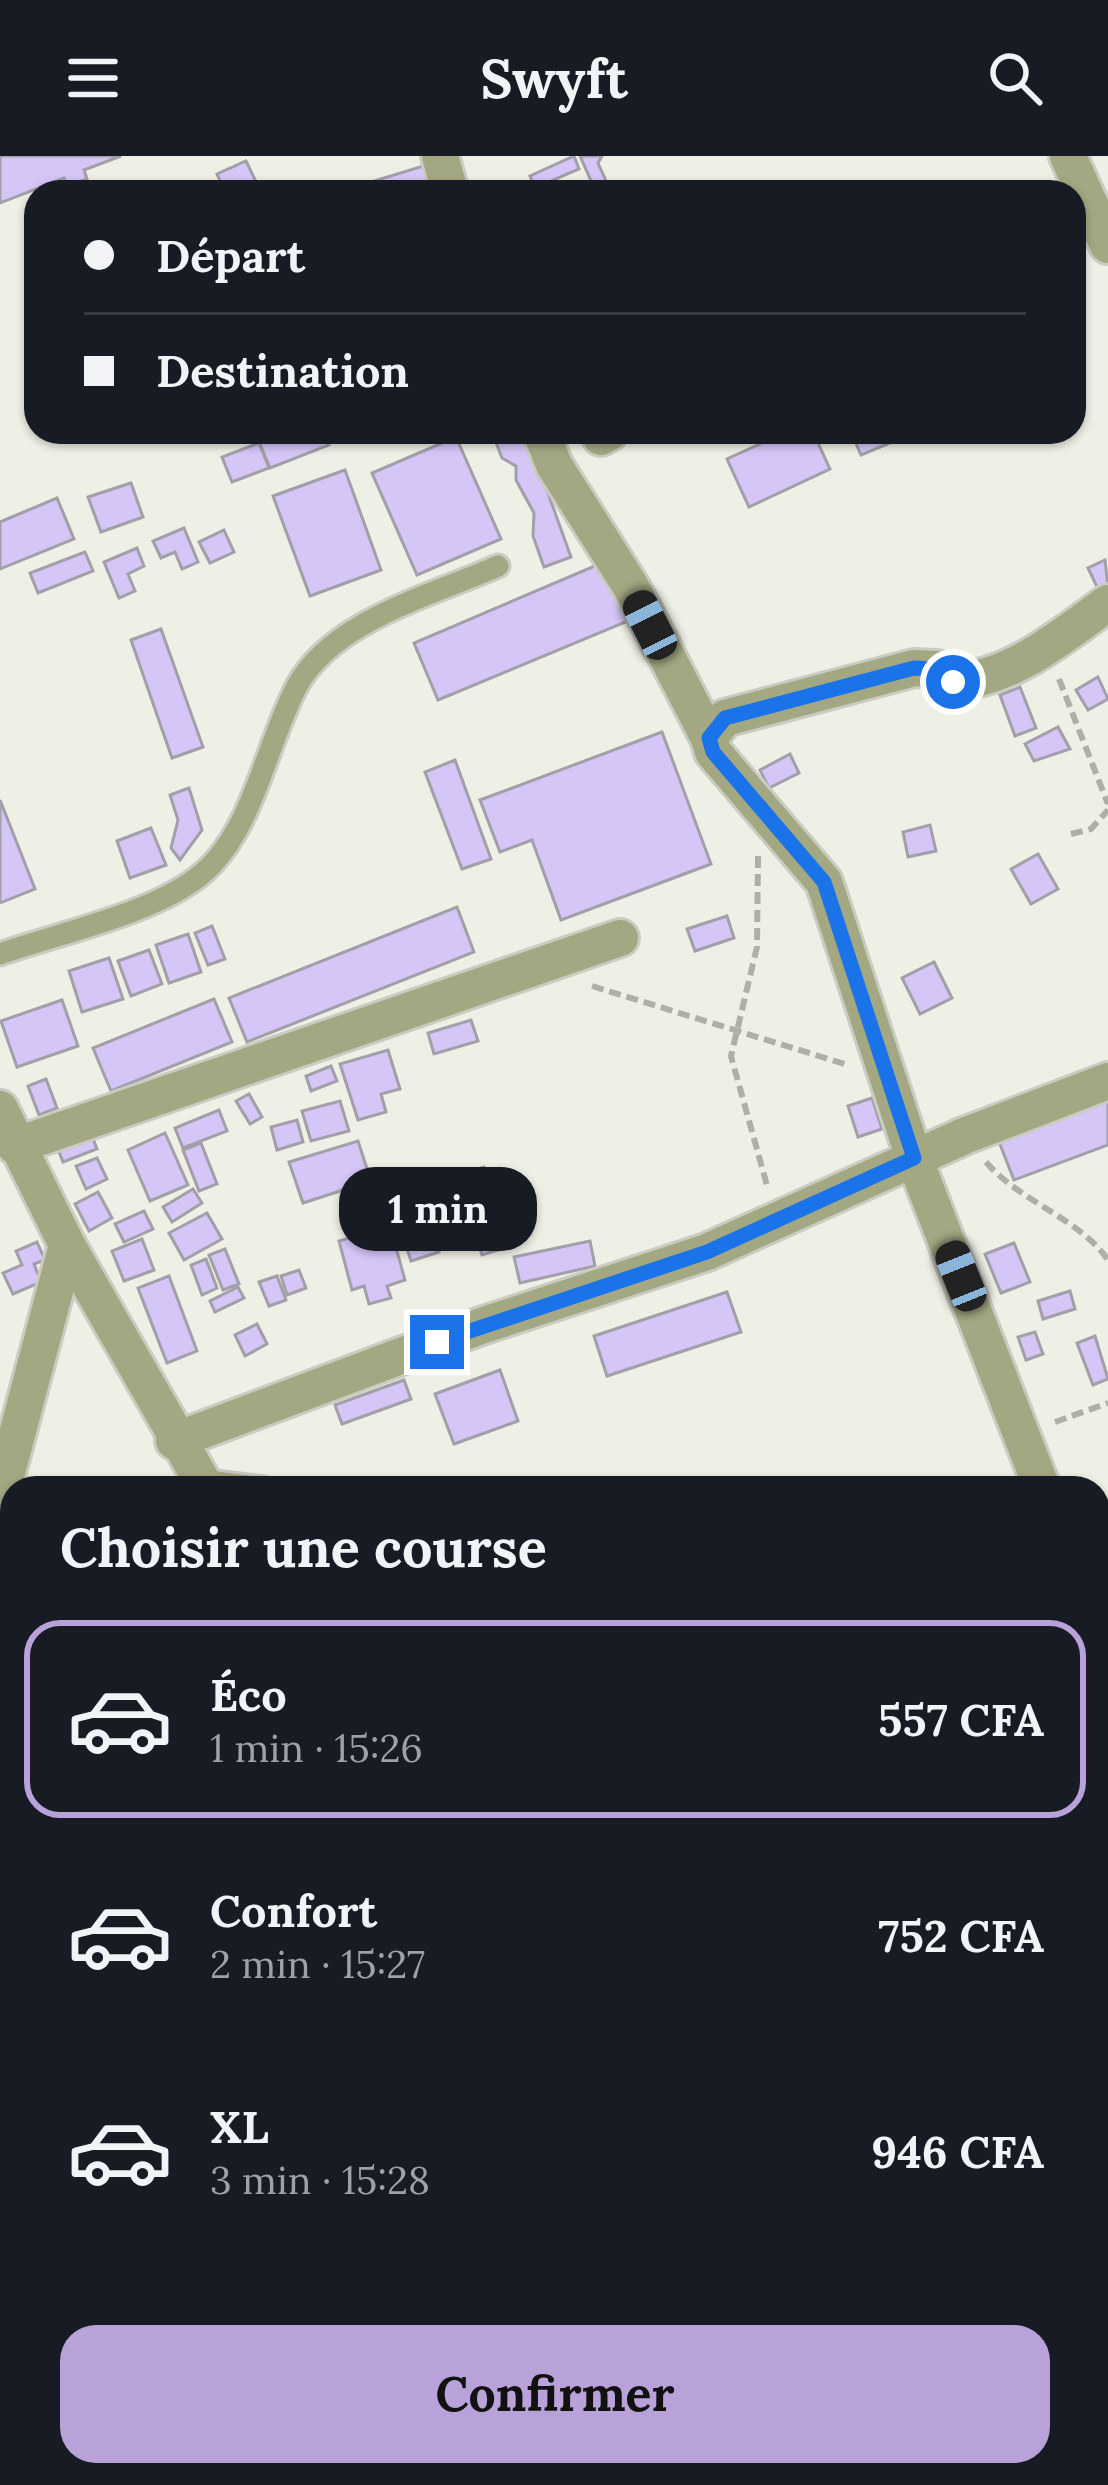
<!DOCTYPE html>
<html lang="fr">
<meta charset="utf-8">
<style>
:root{--surface:#171b24;--page:#242831;--text:#f1f3f6;--muted:#9ea1a6;--line:#363941;--accent:#b8a2d9}
body{margin:0;font-family:Lora,serif;background:var(--page);color:var(--text);height:100vh;display:flex;flex-direction:column;font-size:45px;white-space:nowrap}
*{box-sizing:border-box;margin:0}
p{font-size:39px;color:var(--muted)}
.icon{flex:none;width:66px;height:66px;fill:none;stroke:currentColor;stroke-width:2;stroke-linecap:round;stroke-linejoin:round}
.map{position:relative;flex:1;overflow:hidden}
.sheet{position:absolute;left:0px;top:1320px;width:1110px;height:1011px;display:flex;flex-direction:column;background:var(--surface);border-radius:36px 36px 0 0;box-shadow:0 3px 9px #0004}
.sheet>*{flex:none}
.guide{position:absolute;left:24px;top:24px;width:1062px;height:264px;border-radius:36px;box-shadow:0 3px 9px #0004;display:grid;align-content:center;height:264px;padding:0 60px;background:var(--surface)}
.end{position:absolute;width:54px;height:54px;margin:-27px;border:15px solid #1a73e8;background:#fff;box-shadow:0 0 0 6px #fff}
.from{border-radius:50%}
.bubble{position:absolute;height:84px;border-radius:36px;background:var(--surface);box-shadow:0 3px 9px #0004;font-size:39px;font-weight:700;line-height:84px;text-align:center}
.car{position:absolute;width:36px;height:72px;margin:-36px -18px;border-radius:15px;box-shadow:0 0 9px 3px #0007;background:linear-gradient(#222 24%,#8ab4d8 0 40%,#222 0 76%,#8ab4d8 0 86%,#222 0)}
.guide b{display:flex;align-items:center;gap:42px;height:114px;font-size:45px}
.guide b+b{border-top:3px solid var(--line)}
.guide i{width:30px;height:30px;background:var(--text)}
ul{padding:0;list-style:none}
li{display:flex;align-items:center;gap:36px;height:198px;margin:0 24px 18px;padding:0 36px;border:6px solid transparent;border-radius:36px}
li div{flex:1}
li b{display:block;font-size:45px}
li em{font-style:normal;font-weight:700}
li.on{border-color:var(--accent)}
li>.icon{width:108px;height:108px;stroke-width:1.5}
h2{padding:0 60px;font-size:54px;line-height:144px}
.cta{display:flex;gap:24px;margin-top:auto;padding:24px 60px}
.cta a{flex:1;height:138px;border-radius:36px;background:var(--accent);color:#111;font-size:48px;font-weight:700;line-height:138px;text-align:center}
header{display:flex;justify-content:space-between;align-items:center;height:156px;padding:0 60px;background:var(--surface);font-size:54px;font-weight:700}
.map>svg:first-child{display:block}
.building{fill:#d6c6f8;stroke:#a29fa9;stroke-width:3}
.lines{fill:none;stroke-linecap:round;stroke-linejoin:round}
.lane-casing{stroke:#cacbc1;stroke-width:27}
.street-casing{stroke:#cacbc1;stroke-width:42}
.path{stroke:#aeafa6;stroke-width:6;stroke-dasharray:12 6;stroke-linecap:butt}
.lane{stroke:#a3a882;stroke-width:21}
.street{stroke:#a3a882;stroke-width:36}
.route{stroke:#1a73e8;stroke-width:15}
</style>
<header><svg class="icon" aria-label="menu" viewBox="0 0 24 24"><path d="M4 6h16M4 12h16M4 18h16"/></svg>Swyft<svg class="icon" aria-label="search" viewBox="0 0 24 24"><circle cx="10" cy="10" r="6"/><path d="M15 15l6 6"/></svg></header>
<div class="map">
<svg width="1108" height="2329" viewBox="0 0 1108 2329">
<rect width="100%" height="100%" fill="#eff0e5"/>
<g class="building">
<polygon points="0,0 121,0 84,14 87,23 68,30 64,22 0,47"/>
<polygon points="574,0 579,13 535,32 530,20"/>
<polygon points="580,0 602,0 598,7 611,36 596,36"/>
<polygon points="246,5 261,36 225,36 217,18"/>
<polygon points="423,10 432,36 374,36 371,26"/>
<polygon points="255,276 324,276 329,289 270,312"/>
<polygon points="492,276 526,276 571,401 544,411 533,380 534,357 516,324 516,310 502,302"/>
<polygon points="786,276 813,276 830,313 749,351 727,303"/>
<polygon points="851,276 916,276 861,299"/>
<polygon points="456,281 501,383 417,419 372,317"/>
<polygon points="259,287 269,312 232,326 222,301"/>
<polygon points="345,314 381,414 310,440 273,340"/>
<polygon points="131,327 143,361 101,376 88,341"/>
<polygon points="57,342 74,383 0,413 0,366"/>
<polygon points="184,372 198,406 182,413 175,396 161,402 153,385"/>
<polygon points="224,374 234,396 210,407 199,386"/>
<polygon points="137,392 144,410 128,418 135,435 119,442 104,406"/>
<polygon points="85,396 93,415 38,437 30,417"/>
<polygon points="1105,404 1108,431 1099,435 1088,412"/>
<polygon points="604,406 628,465 438,544 414,487"/>
<polygon points="161,473 203,591 172,602 131,484"/>
<polygon points="1098,521 1108,543 1088,554 1076,534"/>
<polygon points="1020,531 1036,572 1015,580 1000,539"/>
<polygon points="1058,571 1070,593 1034,605 1025,588"/>
<polygon points="662,576 711,708 561,764 532,684 500,696 480,644"/>
<polygon points="790,598 799,617 769,632 760,614"/>
<polygon points="455,604 491,703 462,713 425,616"/>
<polygon points="189,632 202,674 180,704 171,692 178,664 170,639"/>
<polygon points="0,644 35,733 0,747"/>
<polygon points="930,669 936,695 908,701 903,676"/>
<polygon points="151,672 166,709 130,722 117,685"/>
<polygon points="1038,698 1058,733 1031,748 1011,713"/>
<polygon points="457,751 474,796 247,886 229,842"/>
<polygon points="727,760 734,782 695,795 687,773"/>
<polygon points="212,770 225,803 208,809 195,777"/>
<polygon points="188,778 201,816 169,827 156,789"/>
<polygon points="149,794 162,828 131,840 118,805"/>
<polygon points="109,802 123,843 82,856 69,815"/>
<polygon points="934,806 952,842 920,858 902,822"/>
<polygon points="214,843 232,886 111,935 93,892"/>
<polygon points="62,844 78,890 17,911 1,865"/>
<polygon points="471,864 478,885 434,898 428,877"/>
<polygon points="388,894 400,933 381,938 386,956 358,964 340,908"/>
<polygon points="331,910 337,925 311,935 306,920"/>
<polygon points="46,923 57,952 39,959 28,930"/>
<polygon points="1108,935 1108,989 1014,1024 996,978"/>
<polygon points="249,938 262,961 250,968 236,945"/>
<polygon points="872,942 882,973 858,981 848,950"/>
<polygon points="340,945 349,975 311,985 302,955"/>
<polygon points="219,954 227,975 183,992 175,972"/>
<polygon points="297,964 303,986 277,994 271,971"/>
<polygon points="90,975 97,993 63,1006 56,988"/>
<polygon points="165,977 188,1029 150,1045 128,994"/>
<polygon points="358,985 371,1025 303,1047 289,1006"/>
<polygon points="201,987 217,1028 199,1035 183,994"/>
<polygon points="97,1002 107,1023 86,1033 76,1010"/>
<polygon points="484,1011 504,1073 472,1083 453,1020"/>
<polygon points="445,1024 464,1079 440,1087 421,1032"/>
<polygon points="193,1033 202,1047 172,1066 163,1051"/>
<polygon points="98,1036 112,1062 89,1075 75,1048"/>
<polygon points="421,1036 439,1096 411,1105 392,1044"/>
<polygon points="381,1043 384,1060 357,1065 353,1049"/>
<polygon points="144,1055 153,1073 124,1086 115,1068"/>
<polygon points="207,1057 222,1083 184,1104 169,1077"/>
<polygon points="390,1070 405,1124 387,1130 391,1142 369,1148 364,1130 352,1134 339,1085"/>
<polygon points="507,1078 511,1090 482,1099 478,1087"/>
<polygon points="142,1083 154,1114 124,1125 112,1095"/>
<polygon points="590,1085 595,1110 520,1127 514,1101"/>
<polygon points="37,1086 45,1104 34,1108 41,1126 13,1138 3,1117 22,1109 16,1095"/>
<polygon points="1014,1087 1030,1126 1001,1137 985,1098"/>
<polygon points="225,1093 239,1128 223,1134 209,1099"/>
<polygon points="206,1103 217,1132 202,1139 191,1109"/>
<polygon points="299,1114 306,1132 287,1139 281,1120"/>
<polygon points="169,1120 197,1195 167,1207 138,1132"/>
<polygon points="277,1120 286,1144 269,1150 259,1126"/>
<polygon points="238,1131 244,1142 215,1156 210,1145"/>
<polygon points="1070,1135 1075,1153 1043,1163 1038,1145"/>
<polygon points="727,1136 741,1176 607,1220 594,1180"/>
<polygon points="257,1168 267,1188 245,1200 235,1179"/>
<polygon points="1035,1176 1043,1198 1026,1204 1018,1181"/>
<polygon points="1095,1180 1108,1223 1093,1229 1077,1187"/>
<polygon points="500,1214 518,1265 454,1288 435,1238"/>
<polygon points="404,1224 411,1243 342,1268 335,1249"/>
<polygon points="12,1762 12,1801 0,1803 0,1765"/>
</g>
<g class="lines">
<g class="lane-casing">
<g id="lane">
<path d="M0 798C59 777 157 757 203 717 254 673 266 588 297 530 333 464 433 439 498 410"/>
<polyline points="201,1324 263,1332"/>
</g>
</g>
<g class="street-casing">
<g id="street">
<polyline points="440,0 450,36"/>
<polyline points="1068,0 1108,89"/>
<polyline points="541,276 554,309 631,431 709,582"/>
<polyline points="601,281 610,276"/>
<polyline points="0,953 67,1089 206,1332"/>
<polyline points="15,990 620,782"/>
<polyline points="174,1285 481,1170 707,1096 964,980 1108,925"/>
<path d="M1042 1332 914 1002 824 726 713 596 709 582 725 562 914 512 937 513 953 526C1012 523 1062 480 1108 447"/>
<polyline points="0,1343 67,1089"/>
<polyline points="1098,1433 1108,1453"/>
<polyline points="0,1662 12,1659"/>
<polyline points="507,2319 510,2329"/>
</g>
</g>
<g class="path">
<polyline points="1059,523 1108,648"/>
<polyline points="1071,678 1091,673 1108,654"/>
<polyline points="758,700 757,791 731,900 768,1033"/>
<polyline points="592,830 848,909"/>
<path d="M986 1006C1020 1046 1079 1062 1108 1104"/>
<polyline points="1055,1266 1108,1247"/>
<polyline points="1098,1878 1108,1869"/>
<polyline points="828,2319 828,2329"/>
<polyline points="907,2319 915,2329"/>
</g>
<use href="#lane" class="lane"/>
<use href="#street" class="street"/>
</g>
<g class="lines">
<polyline class="route" points="437,1186 707,1096 914,1002 824,726 713,596 709,582 725,562 914,512 937,513 953,526"/>
</g>
</svg>
<i class="end from" style="left:953px;top:526px"></i>
<i class="end" style="left:437px;top:1186px"></i>
<div class="bubble" style="left:339px;top:1011px;width:198px">1 min</div>
<i class="car" style="left:650px;top:469px;rotate:333deg"></i>
<i class="car" style="left:961px;top:1120px;rotate:338deg"></i>
<div class="guide">
<b><i class="from"></i>Départ</b>
<b><i></i>Destination</b>
</div>
<section class="sheet">
<h2>Choisir une course</h2>
<ul>
<li class="on"><svg class="icon" aria-label="car" viewBox="0 0 24 24"><path d="M5 17H2v-5l4-1 3-4h7l3 4 3 1v5h-3M9 17h6M6 11h13"/><circle cx="7" cy="17" r="2"/><circle cx="17" cy="17" r="2"/></svg><div><b>Éco</b><p>1 min · 15:26</p></div><em>557 CFA</em></li>
<li><svg class="icon" aria-label="car" viewBox="0 0 24 24"><path d="M5 17H2v-5l4-1 3-4h7l3 4 3 1v5h-3M9 17h6M6 11h13"/><circle cx="7" cy="17" r="2"/><circle cx="17" cy="17" r="2"/></svg><div><b>Confort</b><p>2 min · 15:27</p></div><em>752 CFA</em></li>
<li><svg class="icon" aria-label="car" viewBox="0 0 24 24"><path d="M5 17H2v-5l4-1 3-4h7l3 4 3 1v5h-3M9 17h6M6 11h13"/><circle cx="7" cy="17" r="2"/><circle cx="17" cy="17" r="2"/></svg><div><b>XL</b><p>3 min · 15:28</p></div><em>946 CFA</em></li>
</ul>
<div class="cta"><a>Confirmer</a></div>
</section>
</div>
